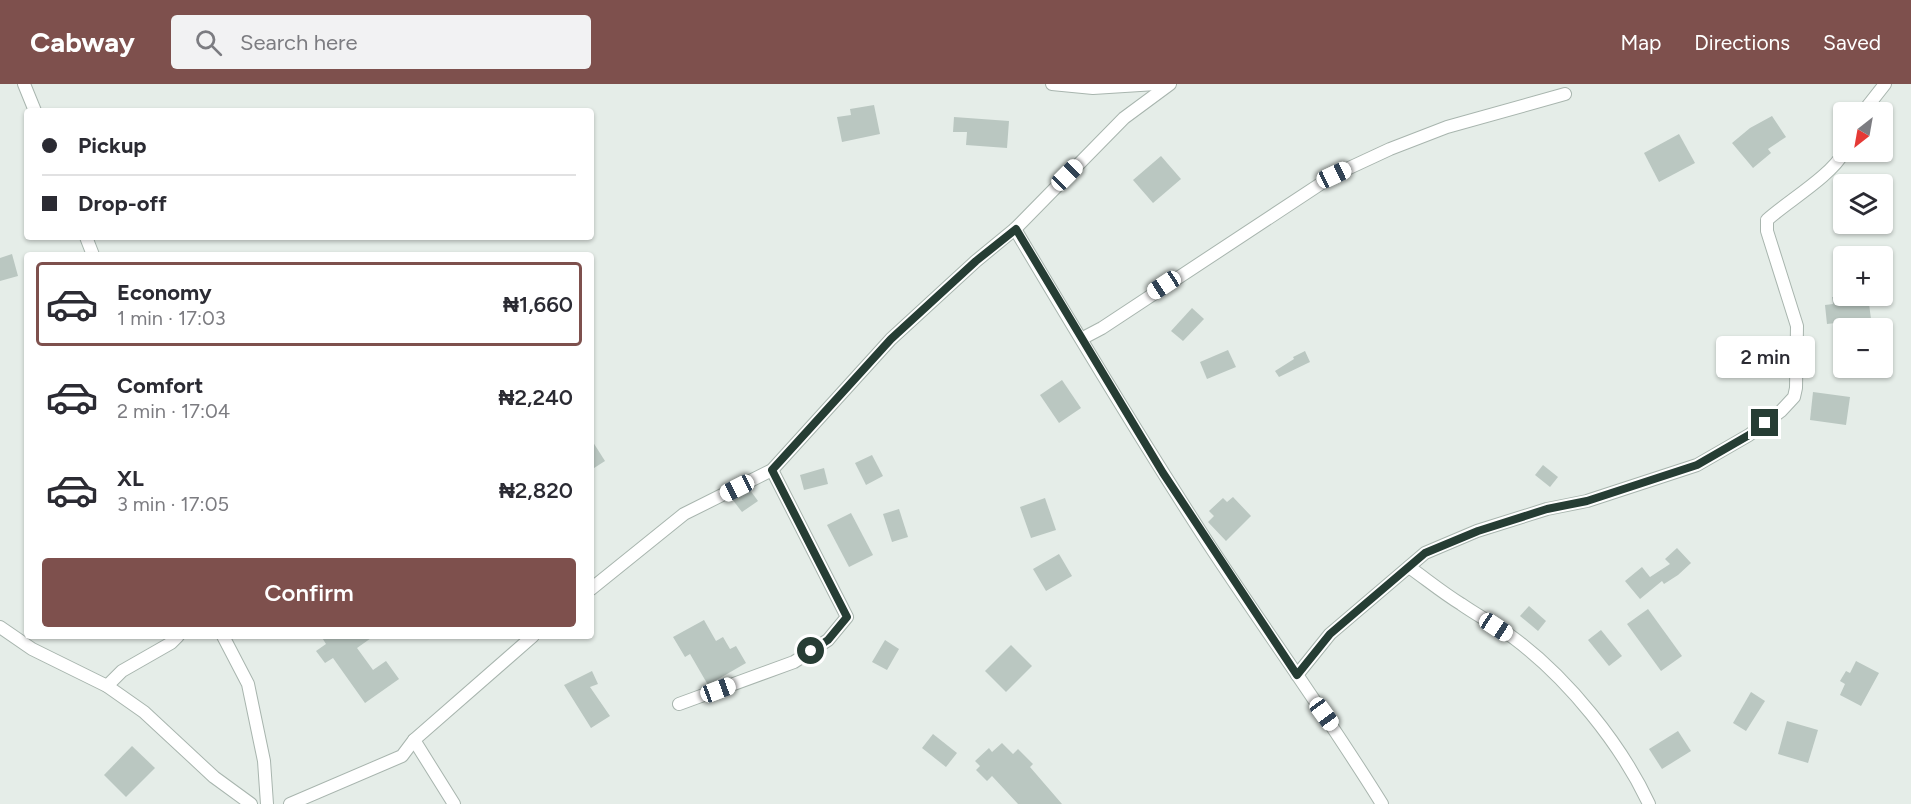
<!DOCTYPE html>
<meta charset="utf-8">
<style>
:root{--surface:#fff;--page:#f2f2f3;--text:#2b2b33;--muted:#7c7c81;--line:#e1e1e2;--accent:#7e504d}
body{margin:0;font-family:Figtree,sans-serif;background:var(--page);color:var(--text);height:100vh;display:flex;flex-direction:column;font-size:22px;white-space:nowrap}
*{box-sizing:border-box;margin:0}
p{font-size:20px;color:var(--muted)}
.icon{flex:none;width:33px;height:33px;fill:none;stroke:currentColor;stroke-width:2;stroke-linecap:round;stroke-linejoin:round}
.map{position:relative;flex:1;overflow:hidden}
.details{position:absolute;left:24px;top:168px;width:570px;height:387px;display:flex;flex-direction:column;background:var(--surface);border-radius:6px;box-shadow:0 2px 4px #0004}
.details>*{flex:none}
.guide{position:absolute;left:24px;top:24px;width:570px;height:132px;border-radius:6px;box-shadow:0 2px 4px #0004;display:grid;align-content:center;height:132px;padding:0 18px;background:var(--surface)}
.needle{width:39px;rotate:211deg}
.tools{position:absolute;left:1833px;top:18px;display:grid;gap:12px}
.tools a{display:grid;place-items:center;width:60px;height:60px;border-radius:6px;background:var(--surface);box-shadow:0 2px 4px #0004;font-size:30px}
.end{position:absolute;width:27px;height:27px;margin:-14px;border:8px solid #263d34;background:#fff;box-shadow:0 0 0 3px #fff}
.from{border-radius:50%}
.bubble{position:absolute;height:42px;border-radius:6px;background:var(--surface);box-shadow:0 2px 4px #0004;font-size:20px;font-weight:600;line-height:42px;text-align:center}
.car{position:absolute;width:18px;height:36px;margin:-18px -9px;border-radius:8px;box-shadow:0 0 4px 2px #0007;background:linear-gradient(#fff 24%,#345 0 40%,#fff 0 76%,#345 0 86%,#fff 0)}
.guide b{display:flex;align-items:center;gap:21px;height:57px;font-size:22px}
.guide b+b{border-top:2px solid var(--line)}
.guide i{width:15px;height:15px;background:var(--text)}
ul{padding:10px 0 0;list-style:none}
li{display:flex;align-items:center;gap:18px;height:84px;margin:0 12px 9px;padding:0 6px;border:3px solid transparent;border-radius:6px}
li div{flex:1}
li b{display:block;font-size:22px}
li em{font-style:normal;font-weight:600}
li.current{border-color:var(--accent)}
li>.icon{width:54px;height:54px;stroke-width:1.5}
.button{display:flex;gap:12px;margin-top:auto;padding:12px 18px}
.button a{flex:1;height:69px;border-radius:6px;background:var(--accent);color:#fff;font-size:24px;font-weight:600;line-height:69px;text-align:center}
header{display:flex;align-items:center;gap:36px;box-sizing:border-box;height:84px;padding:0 30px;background:var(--accent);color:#fff}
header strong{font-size:28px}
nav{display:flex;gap:33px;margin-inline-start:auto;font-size:21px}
.search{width:420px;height:54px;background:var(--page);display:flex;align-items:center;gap:15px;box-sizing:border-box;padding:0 21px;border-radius:6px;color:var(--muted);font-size:22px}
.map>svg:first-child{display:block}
.building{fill:#bac7c1}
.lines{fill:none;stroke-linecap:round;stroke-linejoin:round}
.minor-casing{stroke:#a8b5ae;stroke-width:14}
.minor{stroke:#fff;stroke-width:12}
.route{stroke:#263d34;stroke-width:8}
</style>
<header>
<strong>Cabway</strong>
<div class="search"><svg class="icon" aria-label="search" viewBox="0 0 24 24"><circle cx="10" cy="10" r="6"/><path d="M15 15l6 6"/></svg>Search here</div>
<nav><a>Map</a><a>Directions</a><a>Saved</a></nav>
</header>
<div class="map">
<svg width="1911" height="720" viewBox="0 0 1911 720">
<rect width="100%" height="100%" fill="#e5ede8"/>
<g class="building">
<polygon points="874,21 880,50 842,58 837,33 851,31 850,25"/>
<polygon points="1772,32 1786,53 1768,65 1771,69 1753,84 1732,59 1750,44"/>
<polygon points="954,33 1009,37 1007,64 966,61 967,48 953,48"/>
<polygon points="1679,50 1695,79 1659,98 1644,69"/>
<polygon points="1161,72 1181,95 1153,119 1133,96"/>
<polygon points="12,170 18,192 0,197 0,174"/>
<polygon points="1849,212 1868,212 1871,235 1827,240 1825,221 1833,220 1832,213"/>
<polygon points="1192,224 1204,235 1183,257 1171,247"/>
<polygon points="1228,266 1236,283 1207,295 1200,278"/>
<polygon points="1305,267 1310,278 1279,293 1275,287 1294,275 1293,273"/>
<polygon points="1062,296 1081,324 1059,339 1040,311"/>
<polygon points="1813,308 1850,313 1846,341 1810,336"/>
<polygon points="591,355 605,377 591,386"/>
<polygon points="872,371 883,392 866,401 855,379"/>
<polygon points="1543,381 1558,393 1550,403 1535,391"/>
<polygon points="824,384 828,400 804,406 800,391"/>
<polygon points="750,406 758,417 742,428 732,415"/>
<polygon points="1233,413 1251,432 1226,457 1208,438 1214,432 1209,427 1223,414 1227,418"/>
<polygon points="1045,414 1056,446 1031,454 1020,423"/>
<polygon points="899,425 908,453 892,458 883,430"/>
<polygon points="851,429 873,471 849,483 827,441"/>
<polygon points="1677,464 1691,479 1678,491 1664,500 1662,497 1640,515 1625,497 1642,483 1650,493 1670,480 1665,475"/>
<polygon points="1059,470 1072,492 1046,507 1033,485"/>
<polygon points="1529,522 1546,537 1538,547 1520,532"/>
<polygon points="1648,525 1682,572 1661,587 1627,540"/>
<polygon points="704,536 716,557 723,553 730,565 736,562 746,579 708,601 690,570 685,573 673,553"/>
<polygon points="1601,546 1622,572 1609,582 1588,556"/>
<polygon points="321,552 374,552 357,564 373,586 386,577 399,595 365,619 333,574 325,579 316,567 326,560"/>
<polygon points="885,556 899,565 887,586 872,578"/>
<polygon points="1011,561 1032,582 1006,608 985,587"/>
<polygon points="1856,577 1879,589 1861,622 1840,611 1845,600 1840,597 1846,587 1850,589"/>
<polygon points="592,587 598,600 590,603 610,632 591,644 564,601"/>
<polygon points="1751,608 1765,617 1746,647 1733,639"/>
<polygon points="1787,637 1818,646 1808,679 1778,670"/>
<polygon points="1678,647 1691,667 1662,685 1649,665"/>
<polygon points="933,650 957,669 946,683 922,664"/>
<polygon points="1002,659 1013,670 1018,665 1033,680 1030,683 1062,720 1018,720 992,692 987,697 976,686 980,682 975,677 989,664 992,668"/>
<polygon points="132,662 155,684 126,713 104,691"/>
</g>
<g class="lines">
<g class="minor-casing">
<g id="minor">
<polyline points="24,0 35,27"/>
<polyline points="1052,0 1093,4 1156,0"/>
<polyline points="1863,28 1885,0"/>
<path d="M1015 145C1078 251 1141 356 1208 459 1265 546 1327 631 1382 720"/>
<polyline points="86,153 93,171"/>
<polyline points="1083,254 1102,244 1334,91 1390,65 1447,43 1565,10"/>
<path d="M1409 483C1426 495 1443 509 1461 520 1478 532 1498 542 1515 555 1568 595 1621 660 1649 720"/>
<polyline points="591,505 684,430 772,386 891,255 976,177 1015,145 1124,34 1170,0"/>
<polyline points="0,543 32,565 107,602 144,628 214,693 251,720"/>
<polyline points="223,552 248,600 264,677 267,720"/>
<path d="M1297 591 1330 550 1425 469 1477 447 1547 425 1587 417 1697 381 1749 351 1781 327 1794 313 1796 304 1797 242 1767 147V136C1788 117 1831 92 1844 68"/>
<polyline points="107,602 122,587 171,559 178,552"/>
<polyline points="679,620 794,578 828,556 847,533 772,386"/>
<polyline points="414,656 454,720"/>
<polyline points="290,720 402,672 414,656 533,552"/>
</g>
</g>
<use href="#minor" class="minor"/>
</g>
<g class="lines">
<polyline class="route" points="811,567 828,556 847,533 772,386 891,255 976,177 1016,145 1163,389 1297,591 1330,550 1425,469 1478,447 1547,425 1587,417 1697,381 1749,351 1765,339"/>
</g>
</svg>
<div class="tools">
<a><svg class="needle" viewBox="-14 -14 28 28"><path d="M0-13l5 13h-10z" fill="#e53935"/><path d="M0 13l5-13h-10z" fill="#7c7c81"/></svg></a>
<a><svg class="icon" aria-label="layers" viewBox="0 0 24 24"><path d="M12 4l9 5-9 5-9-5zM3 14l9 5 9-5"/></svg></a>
<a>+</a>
<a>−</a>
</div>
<i class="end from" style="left:811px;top:567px"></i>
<i class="end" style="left:1765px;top:339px"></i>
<div class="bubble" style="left:1716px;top:252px;width:99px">2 min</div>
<i class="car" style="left:1067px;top:91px;rotate:45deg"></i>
<i class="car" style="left:1334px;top:91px;rotate:65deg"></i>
<i class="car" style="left:1164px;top:201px;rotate:237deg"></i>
<i class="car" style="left:737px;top:404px;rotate:243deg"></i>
<i class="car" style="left:1496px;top:543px;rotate:123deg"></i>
<i class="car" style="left:718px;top:606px;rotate:70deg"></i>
<i class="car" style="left:1324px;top:630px;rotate:144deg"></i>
<div class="guide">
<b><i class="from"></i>Pickup</b>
<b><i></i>Drop-off</b>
</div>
<section class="details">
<ul>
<li class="current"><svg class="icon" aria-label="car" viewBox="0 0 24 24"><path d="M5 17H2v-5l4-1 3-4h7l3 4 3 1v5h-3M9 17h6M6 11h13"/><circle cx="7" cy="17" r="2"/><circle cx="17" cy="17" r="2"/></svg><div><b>Economy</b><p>1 min · 17:03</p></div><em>₦1,660</em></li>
<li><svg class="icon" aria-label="car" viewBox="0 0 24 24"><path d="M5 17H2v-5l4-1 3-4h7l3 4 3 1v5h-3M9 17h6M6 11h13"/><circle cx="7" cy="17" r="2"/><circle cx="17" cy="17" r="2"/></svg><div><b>Comfort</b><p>2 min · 17:04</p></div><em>₦2,240</em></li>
<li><svg class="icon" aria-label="car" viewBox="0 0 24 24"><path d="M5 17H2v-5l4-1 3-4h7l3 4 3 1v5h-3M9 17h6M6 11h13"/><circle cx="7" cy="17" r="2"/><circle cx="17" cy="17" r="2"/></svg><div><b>XL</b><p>3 min · 17:05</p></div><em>₦2,820</em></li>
</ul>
<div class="button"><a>Confirm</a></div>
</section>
</div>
